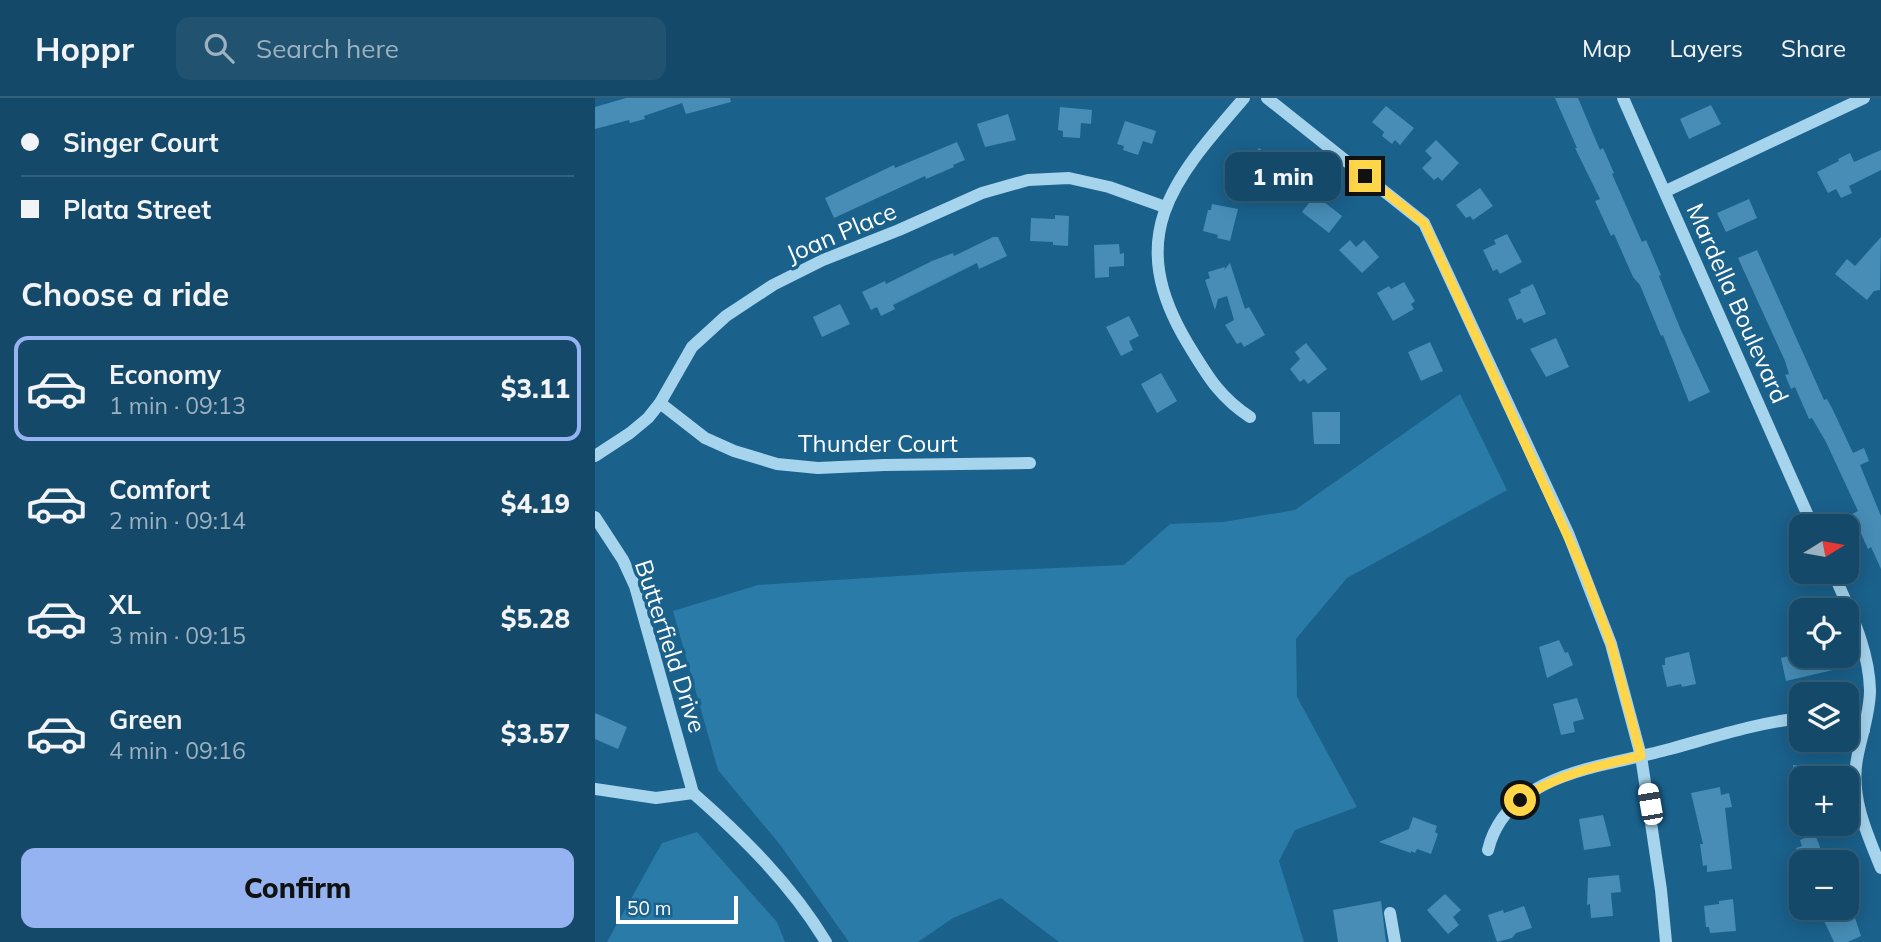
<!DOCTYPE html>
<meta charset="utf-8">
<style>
:root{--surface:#144969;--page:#215371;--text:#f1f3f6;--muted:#9db2c0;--line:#33617d;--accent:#95b2f1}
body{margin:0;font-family:Mulish,sans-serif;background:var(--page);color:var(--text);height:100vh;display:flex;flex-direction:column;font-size:26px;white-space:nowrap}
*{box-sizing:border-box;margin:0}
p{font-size:23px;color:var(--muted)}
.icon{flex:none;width:38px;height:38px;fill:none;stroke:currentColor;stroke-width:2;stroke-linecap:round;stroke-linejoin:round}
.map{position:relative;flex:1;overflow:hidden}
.details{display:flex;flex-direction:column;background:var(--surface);width:595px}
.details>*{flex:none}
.hud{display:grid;align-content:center;height:154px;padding:0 21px;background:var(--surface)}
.needle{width:46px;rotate:79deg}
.fabs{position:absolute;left:1194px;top:416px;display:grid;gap:14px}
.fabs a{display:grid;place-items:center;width:70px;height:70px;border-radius:14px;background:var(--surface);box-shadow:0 4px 18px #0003,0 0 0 2px var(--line);font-size:35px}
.scale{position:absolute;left:21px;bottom:18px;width:122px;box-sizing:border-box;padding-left:7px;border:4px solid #fff;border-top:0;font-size:19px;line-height:24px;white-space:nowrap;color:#fff;-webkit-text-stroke:5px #1a618c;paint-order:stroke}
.end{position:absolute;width:32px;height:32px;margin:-16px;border:9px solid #ffd54a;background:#111;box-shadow:0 0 0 4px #111}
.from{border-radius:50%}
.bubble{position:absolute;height:49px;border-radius:14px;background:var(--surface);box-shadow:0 4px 18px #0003,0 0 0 2px var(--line);font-size:23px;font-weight:800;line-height:49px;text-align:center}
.car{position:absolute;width:21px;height:42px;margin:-21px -10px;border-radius:9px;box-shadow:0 0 5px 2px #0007;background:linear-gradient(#fff 24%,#345 0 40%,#fff 0 76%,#345 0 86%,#fff 0)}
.hud b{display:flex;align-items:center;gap:24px;height:66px;font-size:26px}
.hud b+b{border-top:2px solid var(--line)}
.hud i{width:18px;height:18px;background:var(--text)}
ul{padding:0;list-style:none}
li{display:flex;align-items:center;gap:21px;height:105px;margin:0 14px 10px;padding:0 7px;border:4px solid transparent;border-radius:14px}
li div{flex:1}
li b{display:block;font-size:26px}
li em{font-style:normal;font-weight:800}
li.selected{border-color:var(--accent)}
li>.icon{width:63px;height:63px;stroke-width:1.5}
h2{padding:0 21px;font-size:32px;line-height:84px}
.action{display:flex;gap:14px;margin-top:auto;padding:14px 21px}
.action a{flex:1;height:80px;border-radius:14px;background:var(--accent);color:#111;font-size:28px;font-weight:800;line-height:80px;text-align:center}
header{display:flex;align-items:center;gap:42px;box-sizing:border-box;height:98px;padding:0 35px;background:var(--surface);border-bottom:2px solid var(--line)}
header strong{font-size:33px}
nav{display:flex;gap:38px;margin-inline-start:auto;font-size:24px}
.search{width:490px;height:63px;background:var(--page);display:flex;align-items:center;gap:18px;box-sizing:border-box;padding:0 24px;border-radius:14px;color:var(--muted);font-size:26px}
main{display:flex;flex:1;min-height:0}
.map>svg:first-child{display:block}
.green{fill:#2a7ba8}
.building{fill:#478db6}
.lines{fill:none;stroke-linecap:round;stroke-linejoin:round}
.minor{stroke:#a6d4ed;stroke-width:12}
.route{stroke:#ffd54a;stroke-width:9}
.labels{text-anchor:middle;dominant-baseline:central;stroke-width:7;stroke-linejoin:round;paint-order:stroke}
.street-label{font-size:24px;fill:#fff;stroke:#1a618c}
</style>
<header>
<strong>Hoppr</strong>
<div class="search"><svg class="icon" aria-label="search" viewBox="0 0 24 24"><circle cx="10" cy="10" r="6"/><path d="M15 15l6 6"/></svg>Search here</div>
<nav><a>Map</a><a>Layers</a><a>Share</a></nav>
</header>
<main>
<section class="details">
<div class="hud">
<b><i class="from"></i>Singer Court</b>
<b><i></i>Plata Street</b>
</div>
<h2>Choose a ride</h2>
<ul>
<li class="selected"><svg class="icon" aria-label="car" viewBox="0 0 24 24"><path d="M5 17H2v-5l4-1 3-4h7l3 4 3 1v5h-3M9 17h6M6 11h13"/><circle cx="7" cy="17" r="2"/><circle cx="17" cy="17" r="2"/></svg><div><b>Economy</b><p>1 min · 09:13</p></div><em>$3.11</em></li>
<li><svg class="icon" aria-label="car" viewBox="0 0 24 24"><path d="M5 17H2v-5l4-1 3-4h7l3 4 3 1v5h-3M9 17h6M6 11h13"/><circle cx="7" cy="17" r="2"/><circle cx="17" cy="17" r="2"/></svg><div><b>Comfort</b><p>2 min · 09:14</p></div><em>$4.19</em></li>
<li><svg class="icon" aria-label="car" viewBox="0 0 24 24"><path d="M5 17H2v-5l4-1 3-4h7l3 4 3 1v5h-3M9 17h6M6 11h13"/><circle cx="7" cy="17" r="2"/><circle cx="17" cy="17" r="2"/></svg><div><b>XL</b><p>3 min · 09:15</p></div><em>$5.28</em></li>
<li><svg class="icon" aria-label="car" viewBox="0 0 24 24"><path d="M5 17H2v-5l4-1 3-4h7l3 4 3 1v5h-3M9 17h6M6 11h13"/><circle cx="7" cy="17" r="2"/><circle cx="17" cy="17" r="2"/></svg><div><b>Green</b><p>4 min · 09:16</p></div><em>$3.57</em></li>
</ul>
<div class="action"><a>Confirm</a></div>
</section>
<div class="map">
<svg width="1286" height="844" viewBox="0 0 1286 844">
<rect width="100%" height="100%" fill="#1a618c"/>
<g class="green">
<polygon points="865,296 912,392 752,480 701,541 702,599 762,709 700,732 684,763 709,844 464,844 406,800 358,820 323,844 254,844 186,748 123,672 78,513 163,487 366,474 529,467 575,426 628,424 700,412"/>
<polygon points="102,734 182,824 190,844 12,844 67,745"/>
</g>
<g class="building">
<polygon points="31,0 135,0 136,4 91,16 87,5 49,18 50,21 35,25 34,22 0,31 0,9"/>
<polygon points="960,0 983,0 1005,52 1008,50 1019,75 1017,76 1047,144 1051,142 1066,177 1064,178 1085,230 1115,294 1094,304 1068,237 1066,238 1045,187 1038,179 1019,136 1016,138 1000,103 1005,101 980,50 982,50"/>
<polygon points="1116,7 1126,26 1094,41 1085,21"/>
<polygon points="791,8 819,30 805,47 800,42 797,46 787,38 789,34 777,24"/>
<polygon points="465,9 497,12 496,26 486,25 485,40 468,39 468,33 463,32"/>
<polygon points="413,16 421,42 390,49 382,26"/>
<polygon points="530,23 561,33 557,46 548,43 543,57 528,52 529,48 522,46"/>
<polygon points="841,42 864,65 847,83 843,79 839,82 827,70 837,60 830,53"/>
<polygon points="362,44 370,62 358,67 359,69 331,81 330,78 239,120 230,100 299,67 300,70"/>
<polygon points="664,50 686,68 689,64 701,75 688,90 683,86 680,89 673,83 672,85 650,67"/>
<polygon points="1286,52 1286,72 1254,88 1257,95 1246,100 1241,91 1233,95 1222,74 1244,63 1243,61 1255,55 1259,64"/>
<polygon points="885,90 898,108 878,122 875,118 871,120 861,107"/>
<polygon points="720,97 747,118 734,135 707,114"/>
<polygon points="1154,101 1162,120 1131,134 1122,115"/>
<polygon points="617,106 643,111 635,143 622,140 623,137 608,133 613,112 616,112"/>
<polygon points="460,117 474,118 473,148 458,147 458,144 435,143 436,120 460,121"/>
<polygon points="912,136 927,164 905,176 902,171 898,173 888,152 901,146 899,142"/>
<polygon points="398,139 403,139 412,158 384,171 382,165 298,207 300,211 286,218 282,209 276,212 267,194 290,183 291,186 337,163 358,155 359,158"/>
<polygon points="1286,139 1285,192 1279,193 1272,202 1240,176 1252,161 1260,168"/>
<polygon points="755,142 761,149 769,142 784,159 767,175 744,152"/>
<polygon points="524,146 525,156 529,155 529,168 514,169 514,179 500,180 499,147"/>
<polygon points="1162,152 1229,302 1232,301 1237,310 1258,355 1269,350 1274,363 1265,367 1286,418 1286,471 1276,449 1273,451 1257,416 1263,413 1231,344 1217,320 1214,321 1200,289 1196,291 1190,277 1194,276 1190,263 1143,160"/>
<polygon points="635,165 650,211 654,209 670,237 649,249 646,244 642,246 630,227 639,222 632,198 623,201 620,212 610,182 615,180 613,174 630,169 629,172"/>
<polygon points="809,184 820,203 816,206 819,211 798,223 782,195 794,188 796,191"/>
<polygon points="938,186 951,216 929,225 926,220 922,222 913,201 926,195 925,192"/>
<polygon points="245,206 255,226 227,239 218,219"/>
<polygon points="534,218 544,238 534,243 538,252 526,258 511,229"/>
<polygon points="961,240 974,269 951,279 935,251"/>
<polygon points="835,244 848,273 826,283 813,254"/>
<polygon points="711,245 732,271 713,286 709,281 705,284 695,271 705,261 700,254"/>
<polygon points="566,275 582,303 562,315 546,286"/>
<polygon points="717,314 745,314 745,346 719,346"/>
<polygon points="964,542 970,555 973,554 978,567 952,580 944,549"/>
<polygon points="1094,554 1101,586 1087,589 1086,586 1072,589 1067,567 1070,567 1070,560"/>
<polygon points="1206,555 1206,558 1235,558 1238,572 1191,583 1186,560"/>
<polygon points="982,600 989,621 978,624 980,634 966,637 958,606"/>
<polygon points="0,615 32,629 23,651 0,641"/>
<rect x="1198" y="667" width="23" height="14"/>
<polygon points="1125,689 1126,697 1134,695 1137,709 1130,710 1137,771 1112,774 1112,767 1108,768 1105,746 1108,746 1096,695"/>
<polygon points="1008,717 1016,748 989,752 984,721"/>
<polygon points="818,719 842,728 840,734 843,736 836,756 822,751 820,755 816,753 816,755 784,744 814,731"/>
<polygon points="1220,736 1231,765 1206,765 1201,750 1207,748 1205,742"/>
<polygon points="1024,777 1026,794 1016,795 1018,818 996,820 995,806 992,807 993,780"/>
<polygon points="850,796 866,812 858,819 864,827 853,836 832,812"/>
<polygon points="1138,801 1141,833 1115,835 1114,829 1111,829 1109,808 1124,806 1124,803"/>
<polygon points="786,803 791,844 743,844 738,812"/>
<polygon points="929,808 937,830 921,835 917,840 902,844 893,817 908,812 909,815"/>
<polygon points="1223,810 1257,811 1266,838 1253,844 1239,844"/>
</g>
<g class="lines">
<g class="minor">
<path d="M649 0C577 83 528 138 593 246 612 277 624 299 655 319"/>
<polyline points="672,0 829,125 973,435 1016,546 1046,658 1066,792 1071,844"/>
<polyline points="1028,0 1218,429"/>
<polyline points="1071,93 1269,0"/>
<polyline points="65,305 110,340 139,353 182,366 223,370 289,367 435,365"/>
<polyline points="0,358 35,335 53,320 65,305 97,249 131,218 178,187 228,162 304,132 387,95 433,82 474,80 514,89 570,109"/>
<polyline points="0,419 28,462 40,488 98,695"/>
<path d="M1238 474C1254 512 1274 550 1275 592 1275 616 1266 638 1262 661 1255 699 1272 736 1286 770"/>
<polyline points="1251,625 1269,632"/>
<path d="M0 691 61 700 98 695C148 739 196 786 231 844"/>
<path d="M893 752C912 674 1010 669 1075 651 1119 639 1161 625 1206 620"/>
<polyline points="795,815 800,844"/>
</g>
</g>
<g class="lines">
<path class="route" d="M770 78 829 125 989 474 1016 546 1046 658C1003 668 962 676 925 702"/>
</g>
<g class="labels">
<g class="street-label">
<text transform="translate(246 134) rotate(-23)">Joan Place</text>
<text transform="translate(1143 205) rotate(66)">Mardella Boulevard</text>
<text x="283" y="345">Thunder Court</text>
<text transform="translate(76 548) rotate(72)">Butterfield Drive</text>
</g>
</g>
</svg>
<div class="fabs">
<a><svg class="needle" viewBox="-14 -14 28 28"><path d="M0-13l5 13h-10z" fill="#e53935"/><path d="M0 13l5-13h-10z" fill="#9db2c0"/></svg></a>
<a><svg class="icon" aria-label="locate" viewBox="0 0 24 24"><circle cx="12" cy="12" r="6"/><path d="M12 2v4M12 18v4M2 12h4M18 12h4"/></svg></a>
<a><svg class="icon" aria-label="layers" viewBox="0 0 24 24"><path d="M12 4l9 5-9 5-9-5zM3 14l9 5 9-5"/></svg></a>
<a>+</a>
<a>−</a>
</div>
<div class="scale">50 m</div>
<i class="end from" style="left:925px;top:702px"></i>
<i class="end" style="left:770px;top:78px"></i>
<div class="bubble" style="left:630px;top:54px;width:116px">1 min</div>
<i class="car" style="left:1055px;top:706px;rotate:350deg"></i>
</div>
</main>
